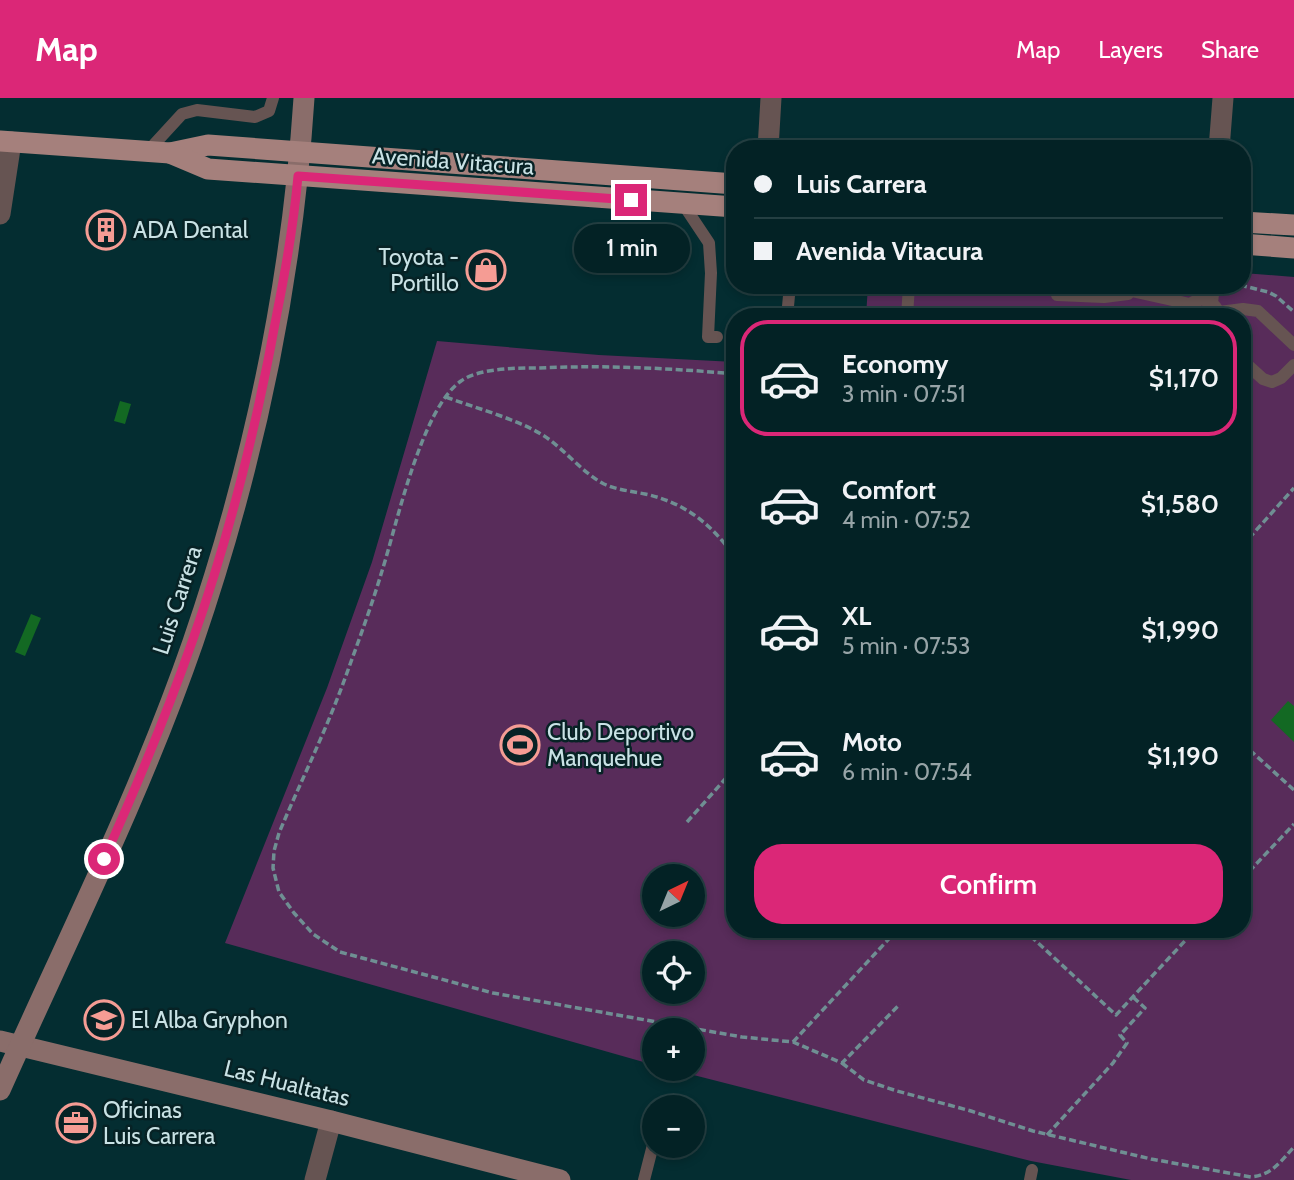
<!DOCTYPE html>
<meta charset="utf-8">
<style>
:root{--surface:#032225;--page:#112f32;--text:#f1f3f6;--muted:#97a4a7;--line:#243f42;--accent:#db2777}
body{margin:0;font-family:Cabin,sans-serif;background:var(--page);color:var(--text);height:100vh;display:flex;flex-direction:column;font-size:26px;white-space:nowrap}
*{box-sizing:border-box;margin:0}
p{font-size:23px;color:var(--muted)}
.icon{flex:none;width:38px;height:38px;fill:none;stroke:currentColor;stroke-width:2;stroke-linecap:round;stroke-linejoin:round}
.map{position:relative;flex:1;overflow:hidden}
.details{position:absolute;left:726px;top:210px;width:525px;height:630px;display:flex;flex-direction:column;background:var(--surface);border-radius:28px;box-shadow:0 4px 10px #0003,0 0 0 2px var(--line)}
.details>*{flex:none}
.hud{position:absolute;left:726px;top:42px;width:525px;height:154px;border-radius:28px;box-shadow:0 4px 10px #0003,0 0 0 2px var(--line);display:grid;align-content:center;height:154px;padding:0 28px;background:var(--surface)}
.needle{width:46px;rotate:43deg}
.controls{position:absolute;left:642px;top:766px;display:grid;gap:14px}
.controls a{display:grid;place-items:center;width:63px;height:63px;border-radius:50%;background:var(--surface);box-shadow:0 4px 10px #0003,0 0 0 2px var(--line);font-size:35px}
.end{position:absolute;width:32px;height:32px;margin:-16px;border:9px solid #db2777;background:#fff;box-shadow:0 0 0 4px #fff}
.from{border-radius:50%}
.bubble{position:absolute;height:49px;border-radius:24px;background:var(--surface);box-shadow:0 4px 10px #0003,0 0 0 2px var(--line);font-size:23px;font-weight:600;line-height:49px;text-align:center}
.hud b{display:flex;align-items:center;gap:24px;height:66px;font-size:26px}
.hud b+b{border-top:2px solid var(--line)}
.hud i{width:18px;height:18px;background:var(--text)}
ul{padding:12px 0 0;list-style:none}
li{display:flex;align-items:center;gap:21px;height:116px;margin:0 14px 10px;padding:0 14px;border:4px solid transparent;border-radius:28px}
li div{flex:1}
li b{display:block;font-size:26px}
li em{font-style:normal;font-weight:600}
li.selected{border-color:var(--accent)}
li>.icon{width:63px;height:63px;stroke-width:1.5}
.primary-button{display:flex;gap:14px;margin-top:auto;padding:14px 28px}
.primary-button a{flex:1;height:80px;border-radius:28px;background:var(--accent);color:#fff;font-size:28px;font-weight:600;line-height:80px;text-align:center}
header{display:flex;align-items:center;gap:42px;box-sizing:border-box;height:98px;padding:0 35px;background:var(--accent);color:#fff}
header strong{font-size:33px}
nav{display:flex;gap:38px;margin-inline-start:auto;font-size:24px}
.map>svg:first-child{display:block}
.green{fill:#582c5a;fill-rule:evenodd}
.water{fill:#136923}
.lines{fill:none;stroke-linecap:round;stroke-linejoin:round}
.path{stroke:#6f8f93;stroke-width:3.5;stroke-dasharray:7 3.5;stroke-linecap:butt}
.lane{stroke:#665452;stroke-width:12}
.street{stroke:#665452;stroke-width:21}
.secondary{stroke:#8a6d6a;stroke-width:21}
.primary{stroke:#a5807c;stroke-width:21}
.route{stroke:#db2777;stroke-width:9}
.labels{text-anchor:middle;dominant-baseline:central;stroke-width:5;stroke-linejoin:round;paint-order:stroke}
.street-label{font-size:23px;fill:#c9e2e5;stroke:#072225}
.poi-label{font-size:23px;fill:#c9e2e5;stroke:#072225;text-anchor:start}
</style>
<header>
<strong>Map</strong>
<nav><a>Map</a><a>Layers</a><a>Share</a></nav>
</header>
<div class="map">
<svg width="1294" height="1082" viewBox="0 0 1294 1082">
<rect width="100%" height="100%" fill="#042d31"/>
<path class="green" d="M1243 175 1294 179V1082H1131L1031 1063 670 971H693V933H654V967L225 845 327 590 372 464 437 243 599 257 735 264V831H1242V219H866L868 187H1242ZM654 779H693V817H654ZM654 856H693V894H654Z"/>
<g class="water">
<polygon points="120,303 131,306 125,326 114,323"/>
<polygon points="31,516 41,520 25,558 15,554"/>
<polygon points="1288,603 1294,608 1294,644 1271,622"/>
</g>
<g class="lines">
<g class="path">
<polyline points="1240,187 1268,194 1276,198 1294,214"/>
<path d="M735 276C669 270 604 267 538 270 516 270 479 270 461 283 421 311 397 426 382 473 371 510 357 547 344 583 325 635 300 685 279 735L274 753 273 770 279 794 294 815 313 836 340 854 493 895 742 939 793 944 842 965 900 906"/>
<path d="M446 299C475 310 514 320 541 336 563 349 581 374 604 386 617 392 631 393 645 396 686 405 711 426 735 459"/>
<polyline points="1242,448 1294,390"/>
<polyline points="1242,645 1294,692"/>
<polyline points="687,724 735,670"/>
<polyline points="1242,781 1294,726"/>
<polyline points="1023,831 1116,917 1196,831"/>
<polyline points="793,944 898,831"/>
<path d="M842 965 864 982 897 993 971 1013 1033 1033 1151 1061 1251 1079C1272 1077 1280 1064 1294 1049"/>
<polyline points="1047,1037 1113,965 1127,945 1120,937 1145,910 1133,899"/>
</g>
<g class="lane">
<polyline points="148,53 182,16 197,12 255,19 269,13 273,0"/>
<polyline points="683,106 709,145 711,175 708,239 717,239"/>
<polyline points="1090,187 1118,190 1190,206"/>
<polyline points="1057,197 1104,199 1128,196"/>
<polyline points="1212,205 1214,187"/>
<polyline points="1219,214 1243,211 1258,213 1294,247"/>
<polyline points="787,219 790,187"/>
<polyline points="873,219 873,217"/>
<polyline points="907,219 909,187"/>
<path d="M1184 219C1188 196 1215 196 1220 219"/>
<polyline points="1242,262 1263,281 1272,284 1281,280 1294,267"/>
<polyline points="644,1082 654,1043"/>
<polyline points="1030,1082 1032,1072"/>
</g>
<g class="street">
<polyline points="768,51 771,0"/>
<polyline points="1219,51 1223,0"/>
<polyline points="0,116 11,44"/>
<polyline points="315,1082 331,1023"/>
</g>
<g class="secondary">
<polyline points="0,943 331,1023 560,1082"/>
<path d="M0 992C66 844 140 697 193 544 253 369 292 185 304 0"/>
</g>
<g class="primary">
<polyline points="0,43 170,55 208,47 735,86"/>
<polyline points="170,55 208,71 735,109"/>
<polyline points="1242,124 1294,127"/>
<polyline points="1242,146 1294,150"/>
</g>
</g>
<g class="lines">
<path class="route" d="M104 761C136 690 166 618 192 544 230 437 257 326 277 215 286 170 294 124 298 78L631 102"/>
</g>
<defs>
<g id="building-ring" transform="scale(2.0125)"><circle r="9.5" fill="#072225" stroke="#f59c94" stroke-width="1.5"/><path d="M-4-6H4V6H1V3H-1V6H-4ZM-2.5-4.3h1.7v1.8h-1.7ZM.8-4.3h1.7v1.8H.8ZM-2.5-1h1.7V.8h-1.7ZM.8-1h1.7V.8H.8Z" fill="#f59c94"/></g>
<g id="shop-ring" transform="scale(2.0125)"><circle r="9.5" fill="#072225" stroke="#f59c94" stroke-width="1.5"/><path d="M-5-2.5h2.3a2.7 3.5 0 0 1 5.4 0H5L5.5 6h-11ZM-1.5-2.5h3a1.5 2.3 0 0 0-3 0Z" fill="#f59c94"/></g>
<g id="stadium-ring" transform="scale(2.0125)"><circle r="9.5" fill="#072225" stroke="#f59c94" stroke-width="1.5"/><path d="M0-5a6.5 5 0 1 0 0 10a6.5 5 0 1 0 0-10ZM-3.5-1.8h7v3.6h-7Z" fill="#f59c94"/></g>
<g id="school-ring" transform="scale(2.0125)"><circle r="9.5" fill="#072225" stroke="#f59c94" stroke-width="1.5"/><path d="M0-5L7-2L0 1L-7-2ZM-4 1L0 2.5L4 1V4Q0 6-4 4Z" fill="#f59c94"/></g>
<g id="office-ring" transform="scale(2.0125)"><circle r="9.5" fill="#072225" stroke="#f59c94" stroke-width="1.5"/><path d="M-6-3h4V-5.5h4V-3h4V5H-6ZM-1-4.5V-3h2v-1.5ZM-6 0V1H6V0Z" fill="#f59c94"/></g>
</defs>
<g fill-rule="evenodd">
<use href="#building-ring" x="106" y="132"/>
<use href="#shop-ring" x="486" y="172"/>
<use href="#stadium-ring" x="520" y="647"/>
<use href="#school-ring" x="104" y="922"/>
<use href="#office-ring" x="76" y="1025"/>
</g>
<g class="labels">
<g class="street-label">
<text transform="translate(453 63) rotate(4)">Avenida Vitacura</text>
<text transform="translate(177 502) rotate(-72)">Luis Carrera</text>
<text transform="translate(287 985) rotate(14)">Las Hualtatas</text>
</g>
<g class="poi-label">
<text x="133" y="132">ADA Dental</text>
<text x="459" y="159" text-anchor="end">Toyota -<tspan x="459" dy="26">Portillo</tspan></text>
<text x="547" y="634">Club Deportivo<tspan x="547" dy="26">Manquehue</tspan></text>
<text x="131" y="922">El Alba Gryphon</text>
<text x="103" y="1012">Oficinas<tspan x="103" dy="26">Luis Carrera</tspan></text>
</g>
</g>
</svg>
<div class="controls">
<a><svg class="needle" viewBox="-14 -14 28 28"><path d="M0-13l5 13h-10z" fill="#e53935"/><path d="M0 13l5-13h-10z" fill="#97a4a7"/></svg></a>
<a><svg class="icon" aria-label="locate" viewBox="0 0 24 24"><circle cx="12" cy="12" r="6"/><path d="M12 2v4M12 18v4M2 12h4M18 12h4"/></svg></a>
<a>+</a>
<a>−</a>
</div>
<i class="end from" style="left:104px;top:761px"></i>
<i class="end" style="left:631px;top:102px"></i>
<div class="bubble" style="left:574px;top:126px;width:116px">1 min</div>
<div class="hud">
<b><i class="from"></i>Luis Carrera</b>
<b><i></i>Avenida Vitacura</b>
</div>
<section class="details">
<ul>
<li class="selected"><svg class="icon" aria-label="car" viewBox="0 0 24 24"><path d="M5 17H2v-5l4-1 3-4h7l3 4 3 1v5h-3M9 17h6M6 11h13"/><circle cx="7" cy="17" r="2"/><circle cx="17" cy="17" r="2"/></svg><div><b>Economy</b><p>3 min · 07:51</p></div><em>$1,170</em></li>
<li><svg class="icon" aria-label="car" viewBox="0 0 24 24"><path d="M5 17H2v-5l4-1 3-4h7l3 4 3 1v5h-3M9 17h6M6 11h13"/><circle cx="7" cy="17" r="2"/><circle cx="17" cy="17" r="2"/></svg><div><b>Comfort</b><p>4 min · 07:52</p></div><em>$1,580</em></li>
<li><svg class="icon" aria-label="car" viewBox="0 0 24 24"><path d="M5 17H2v-5l4-1 3-4h7l3 4 3 1v5h-3M9 17h6M6 11h13"/><circle cx="7" cy="17" r="2"/><circle cx="17" cy="17" r="2"/></svg><div><b>XL</b><p>5 min · 07:53</p></div><em>$1,990</em></li>
<li><svg class="icon" aria-label="car" viewBox="0 0 24 24"><path d="M5 17H2v-5l4-1 3-4h7l3 4 3 1v5h-3M9 17h6M6 11h13"/><circle cx="7" cy="17" r="2"/><circle cx="17" cy="17" r="2"/></svg><div><b>Moto</b><p>6 min · 07:54</p></div><em>$1,190</em></li>
</ul>
<div class="primary-button"><a>Confirm</a></div>
</section>
</div>
